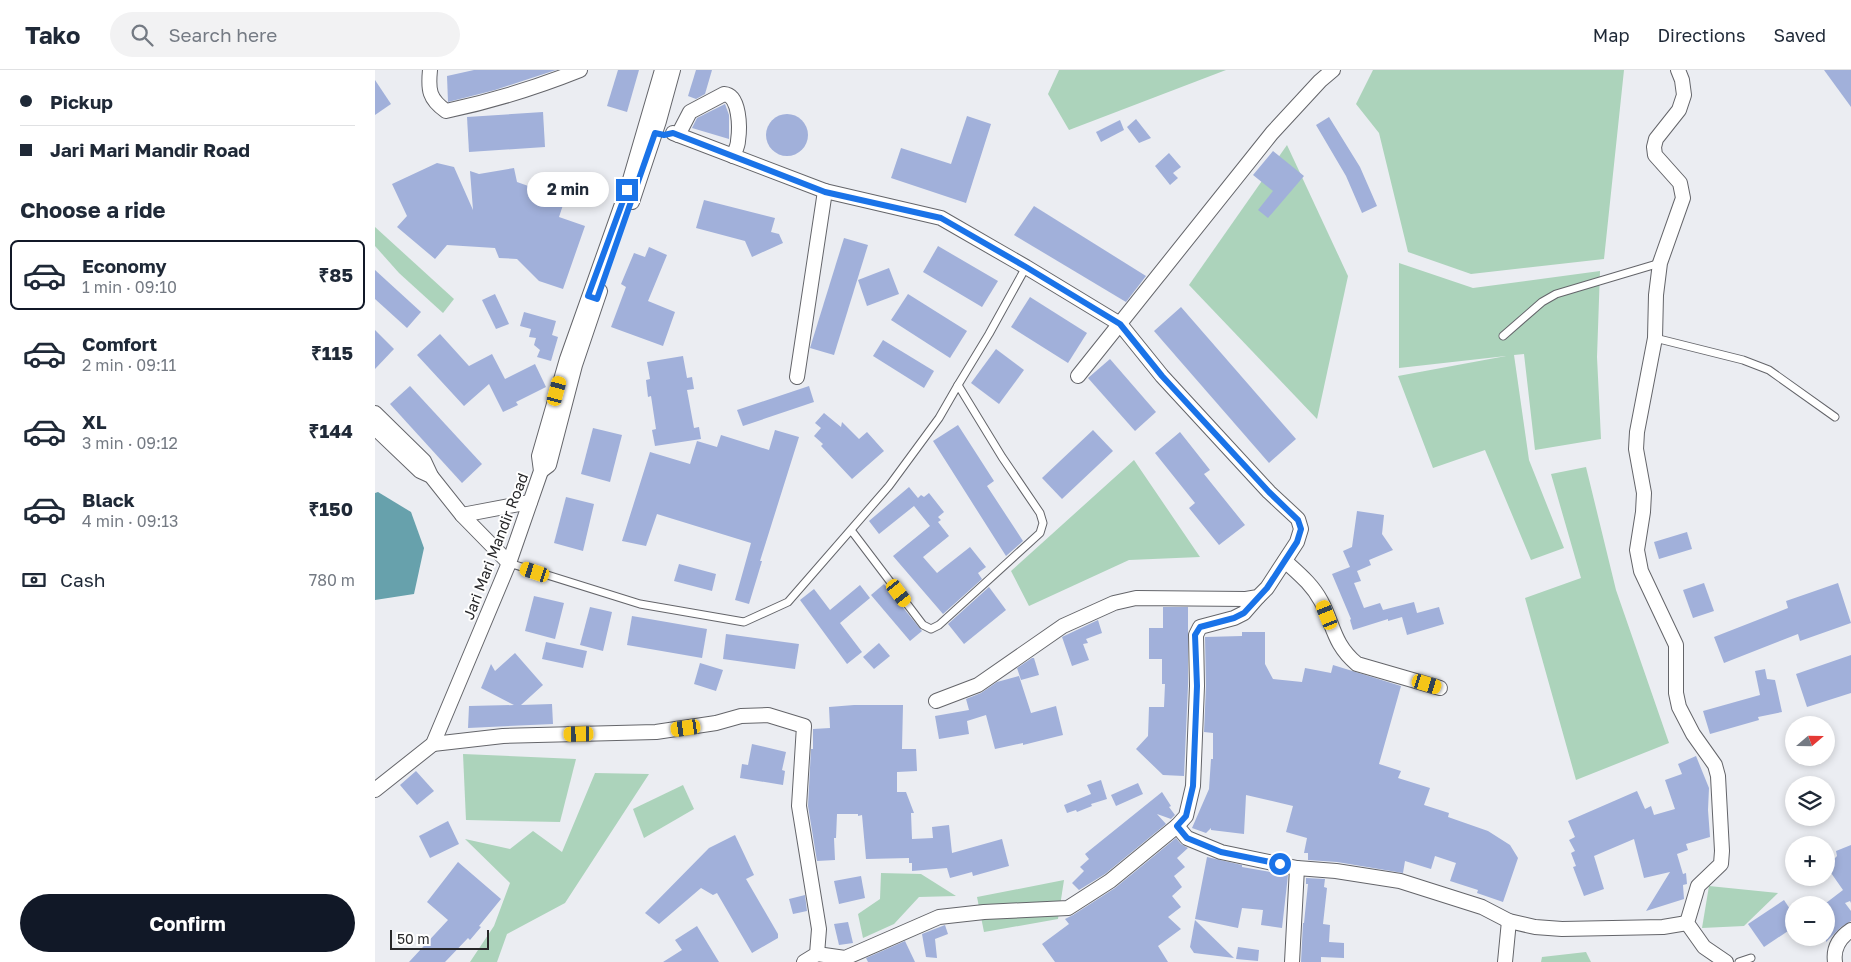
<!DOCTYPE html>
<meta charset="utf-8">
<style>
:root{--surface:#fff;--page:#f2f2f3;--text:#1f2937;--muted:#747a83;--line:#e0e1e3;--accent:#111827}
body{margin:0;font-family:"Golos Text",sans-serif;background:var(--page);color:var(--text);height:100vh;display:flex;flex-direction:column;font-size:19px;white-space:nowrap}
*{box-sizing:border-box;margin:0}
p{font-size:16px;color:var(--muted)}
.icon{flex:none;width:28px;height:28px;fill:none;stroke:currentColor;stroke-width:2;stroke-linecap:round;stroke-linejoin:round}
.map{position:relative;flex:1;overflow:hidden}
.panel{display:flex;flex-direction:column;background:var(--surface);width:375px}
.panel>*{flex:none}
.guide{display:grid;align-content:center;height:110px;padding:0 20px;background:var(--surface)}
.needle{width:32px;rotate:70deg}
.tools{position:absolute;left:1410px;top:646px;display:grid;gap:10px}
.tools a{display:grid;place-items:center;width:50px;height:50px;border-radius:50%;background:var(--surface);box-shadow:0 2px 8px #0003;font-size:25px}
.scale{position:absolute;left:15px;bottom:12px;width:99px;box-sizing:border-box;padding-left:5px;border:2px solid #272729;border-top:0;font-size:14px;line-height:18px;white-space:nowrap;color:#272729;-webkit-text-stroke:4px #fff;paint-order:stroke}
.end{position:absolute;width:22px;height:22px;margin:-11px;border:6px solid #1a73e8;background:#fff;box-shadow:0 0 0 2px #fff}
.from{border-radius:50%}
.bubble{position:absolute;height:35px;border-radius:18px;background:var(--surface);box-shadow:0 2px 8px #0003;font-size:16px;font-weight:700;line-height:35px;text-align:center}
.car{position:absolute;width:15px;height:30px;margin:-15px -8px;border-radius:6px;box-shadow:0 0 4px 1px #0007;background:linear-gradient(#f5c518 24%,#345 0 40%,#f5c518 0 76%,#345 0 86%,#f5c518 0)}
.guide b{display:flex;align-items:center;gap:18px;height:48px;font-size:19px}
.guide b+b{border-top:1px solid var(--line)}
.guide i{width:12px;height:12px;background:var(--text)}
ul{padding:0;list-style:none}
li{display:flex;align-items:center;gap:15px;height:70px;margin:0 10px 8px;padding:0 10px;border:2px solid transparent;border-radius:8px}
li div{flex:1}
li b{display:block;font-size:19px}
li em{font-style:normal;font-weight:700}
li.active{border-color:var(--accent)}
li>.icon{width:45px;height:45px;stroke-width:1.5}
h2{padding:0 20px;font-size:22px;line-height:60px}
.pay{display:flex;align-items:center;gap:12px;height:55px;padding:0 20px;font-size:19px}
.pay p{margin-inline-start:auto}
.primary-button{display:flex;gap:10px;margin-top:auto;padding:10px 20px}
.primary-button a{flex:1;height:58px;border-radius:30px;background:var(--accent);color:#fff;font-size:20px;font-weight:700;line-height:58px;text-align:center}
header{display:flex;align-items:center;gap:30px;box-sizing:border-box;height:70px;padding:0 25px;background:var(--surface);border-bottom:1px solid var(--line)}
header strong{font-size:24px}
nav{display:flex;gap:28px;margin-inline-start:auto;font-size:18px}
.search{width:350px;height:45px;background:var(--page);display:flex;align-items:center;gap:12px;box-sizing:border-box;padding:0 18px;border-radius:28px;color:var(--muted);font-size:19px}
main{display:flex;flex:1;min-height:0}
.map>svg:first-child{display:block}
.green{fill:#acd3bb}
.water{fill:#67a1ac}
.building{fill:#a1b0da}
.lines{fill:none;stroke-linecap:round;stroke-linejoin:round}
.lane-casing{stroke:#64656a;stroke-width:9}
.street-casing{stroke:#64656a;stroke-width:16}
.lane{stroke:#fff;stroke-width:7}
.street{stroke:#fff;stroke-width:14}
.route{stroke:#1a73e8;stroke-width:6}
.labels{text-anchor:middle;dominant-baseline:central;stroke-width:4;stroke-linejoin:round;paint-order:stroke}
.street-label{font-size:15px;fill:#272729;stroke:#fff}
</style>
<header>
<strong>Tako</strong>
<div class="search"><svg class="icon" aria-label="search" viewBox="0 0 24 24"><circle cx="10" cy="10" r="6"/><path d="M15 15l6 6"/></svg>Search here</div>
<nav><a>Map</a><a>Directions</a><a>Saved</a></nav>
</header>
<main>
<section class="panel">
<div class="guide">
<b><i class="from"></i>Pickup</b>
<b><i></i>Jari Mari Mandir Road</b>
</div>
<h2>Choose a ride</h2>
<ul>
<li class="active"><svg class="icon" aria-label="car" viewBox="0 0 24 24"><path d="M5 17H2v-5l4-1 3-4h7l3 4 3 1v5h-3M9 17h6M6 11h13"/><circle cx="7" cy="17" r="2"/><circle cx="17" cy="17" r="2"/></svg><div><b>Economy</b><p>1 min · 09:10</p></div><em>₹85</em></li>
<li><svg class="icon" aria-label="car" viewBox="0 0 24 24"><path d="M5 17H2v-5l4-1 3-4h7l3 4 3 1v5h-3M9 17h6M6 11h13"/><circle cx="7" cy="17" r="2"/><circle cx="17" cy="17" r="2"/></svg><div><b>Comfort</b><p>2 min · 09:11</p></div><em>₹115</em></li>
<li><svg class="icon" aria-label="car" viewBox="0 0 24 24"><path d="M5 17H2v-5l4-1 3-4h7l3 4 3 1v5h-3M9 17h6M6 11h13"/><circle cx="7" cy="17" r="2"/><circle cx="17" cy="17" r="2"/></svg><div><b>XL</b><p>3 min · 09:12</p></div><em>₹144</em></li>
<li><svg class="icon" aria-label="car" viewBox="0 0 24 24"><path d="M5 17H2v-5l4-1 3-4h7l3 4 3 1v5h-3M9 17h6M6 11h13"/><circle cx="7" cy="17" r="2"/><circle cx="17" cy="17" r="2"/></svg><div><b>Black</b><p>4 min · 09:13</p></div><em>₹150</em></li>
</ul>
<div class="pay"><svg class="icon" aria-label="cash" viewBox="0 0 24 24"><path d="M3 7h18v10H3z"/><circle cx="12" cy="12" r="2"/></svg>Cash<p>780 m</p></div>
<div class="primary-button"><a>Confirm</a></div>
</section>
<div class="map">
<svg width="1476" height="892" viewBox="0 0 1476 892">
<rect width="100%" height="100%" fill="#ebedf2"/>
<g class="green">
<polygon points="684,0 851,0 694,60 673,24"/>
<polygon points="998,0 1249,0 1229,189 1096,204 1033,182 1004,63 981,34"/>
<polygon points="912,75 973,206 942,349 814,215"/>
<polygon points="0,157 79,229 68,243 24,203 0,176"/>
<polygon points="1024,193 1098,218 1225,201 1222,287 1226,369 1160,380 1149,284 1139,285 1154,390 1189,478 1156,490 1110,380 1058,398 1023,306 1131,286 1024,298"/>
<polygon points="759,390 825,487 754,490 654,536 636,501"/>
<polygon points="1211,397 1241,520 1294,673 1201,710 1150,528 1206,508 1176,404"/>
<polygon points="88,684 201,689 185,752 91,750"/>
<polygon points="220,703 274,704 190,833 132,864 122,892 95,892 119,856 135,813 90,769 135,779 158,761 187,782"/>
<polygon points="308,715 319,739 269,768 258,739"/>
<polygon points="506,803 546,804 581,826 544,827 519,854 488,868 483,844 505,829"/>
<polygon points="689,810 683,849 609,862 602,827"/>
<polygon points="1334,816 1403,823 1369,856 1327,858"/>
<polygon points="1211,882 1216,892 1166,892 1167,887"/>
</g>
<polygon class="water" points="3,422 36,442 49,478 39,524 0,530 0,423"/>
<g class="building">
<polygon points="99,0 181,0 120,20 73,32 72,6"/>
<polygon points="243,0 264,0 252,42 232,36"/>
<polygon points="321,0 337,0 330,24 321,29 313,26"/>
<polygon points="1449,0 1476,0 1476,37"/>
<polygon points="0,10 16,34 0,45"/>
<polygon points="350,34 354,45 354,69 317,58 322,48"/>
<polygon points="168,42 170,77 94,82 92,47"/>
<circle cx="412" cy="65" r="21"/>
<polygon points="592,46 616,54 591,133 516,108 526,78 576,94"/>
<polygon points="954,47 985,97 1002,136 987,143 971,106 941,55"/>
<polygon points="761,49 776,68 764,73 752,57"/>
<polygon points="745,50 749,60 726,72 721,62"/>
<polygon points="898,81 929,106 893,148 883,140 898,121 878,105"/>
<polygon points="794,83 806,97 798,103 803,108 795,115 780,96"/>
<polygon points="62,93 79,97 98,140 95,101 104,104 139,98 142,112 190,129 184,147 210,156 188,219 164,211 142,189 124,188 120,178 72,175 60,189 22,157 32,146 17,114"/>
<polygon points="329,130 400,148 396,162 404,164 408,173 377,187 370,171 321,158"/>
<polygon points="659,136 771,206 751,232 639,165"/>
<polygon points="469,168 493,175 459,285 435,278"/>
<polygon points="563,176 623,211 607,237 548,202"/>
<polygon points="274,177 292,185 273,231 300,242 288,276 236,257 251,217 246,214 259,183 270,187"/>
<polygon points="514,198 524,224 492,236 483,210"/>
<polygon points="0,200 46,242 32,258 0,229"/>
<polygon points="120,224 134,254 121,259 107,230"/>
<polygon points="533,224 592,261 575,288 516,250"/>
<polygon points="655,227 712,263 693,293 636,257"/>
<polygon points="806,237 921,369 894,393 779,261"/>
<polygon points="149,242 181,251 177,265 183,267 176,291 162,287 165,280 159,275 161,268 154,267 156,259 145,256"/>
<polygon points="0,260 19,279 0,299"/>
<polygon points="65,264 94,296 117,284 130,309 160,294 171,317 141,332 143,335 128,342 114,314 89,336 42,285"/>
<polygon points="508,270 559,301 549,318 498,286"/>
<polygon points="621,279 649,300 624,334 596,313"/>
<polygon points="308,286 312,308 317,307 319,319 312,320 319,358 324,357 326,369 280,376 277,360 281,359 276,326 273,327 271,310 275,309 272,292"/>
<polygon points="735,289 781,342 760,361 713,308"/>
<polygon points="35,316 107,394 87,413 15,334"/>
<polygon points="434,316 439,332 368,356 362,340"/>
<polygon points="449,343 466,357 467,352 484,369 492,362 509,381 477,409 446,376 448,374 439,366 446,358 440,353"/>
<polygon points="583,355 619,411 612,416 648,471 631,486 558,371"/>
<polygon points="218,358 247,365 235,412 206,404"/>
<polygon points="400,360 424,367 385,491 387,491 374,534 360,530 376,473 282,444 271,476 247,471 275,382 315,394 322,371 342,377 346,365 394,380"/>
<polygon points="718,360 738,381 687,429 667,408"/>
<polygon points="805,362 835,400 829,404 870,455 844,475 814,438 820,433 780,383"/>
<polygon points="534,417 543,428 546,425 549,427 554,423 569,442 563,447 566,450 563,452 574,466 548,487 562,503 595,477 611,497 603,503 607,509 568,544 518,486 555,456 539,436 504,464 494,451"/>
<polygon points="191,427 219,434 208,481 179,473"/>
<polygon points="982,441 1009,445 1007,464 1018,480 994,490 996,495 982,501 986,511 979,513 989,538 1005,533 1008,540 1039,532 1042,543 1064,537 1069,554 1032,565 1027,547 1013,551 1013,549 978,560 975,550 976,549 957,504 975,497 968,481 977,477"/>
<polygon points="1312,462 1317,479 1284,489 1279,472"/>
<polygon points="304,494 341,504 337,521 299,511"/>
<polygon points="1329,513 1339,541 1318,548 1308,520"/>
<polygon points="1463,513 1476,553 1425,571 1423,564 1349,593 1339,567 1413,538 1411,531"/>
<polygon points="509,514 547,561 535,571 496,525"/>
<polygon points="485,515 495,528 465,553 487,582 472,594 425,530 439,519 455,540"/>
<polygon points="614,517 631,540 589,574 573,554"/>
<polygon points="159,526 189,533 180,569 150,561"/>
<polygon points="215,537 237,542 228,581 205,575"/>
<polygon points="788,537 813,537 813,616 809,706 788,705 761,679 773,666 774,637 789,637 790,614 787,614 787,589 774,589 774,558 788,558"/>
<polygon points="257,546 332,559 327,588 252,575"/>
<polygon points="723,550 727,563 711,569 713,573 708,574 714,590 697,596 687,567"/>
<polygon points="867,562 890,562 890,594 898,609 927,612 930,598 956,603 958,595 1026,616 1004,694 1026,701 1023,708 1055,718 1049,735 1074,743 1073,747 1113,761 1135,775 1143,788 1128,832 1102,823 1103,820 1075,811 1081,793 1060,786 1056,799 1030,791 1028,803 962,792 933,790 933,783 929,783 932,768 911,762 918,736 871,725 869,764 836,760 836,758 831,763 817,758 834,719 836,689 838,689 838,663 829,662 831,616 830,567 867,566"/>
<polygon points="351,564 424,574 420,599 348,589"/>
<polygon points="171,572 212,581 208,598 167,589"/>
<polygon points="504,573 515,586 499,599 488,587"/>
<polygon points="140,583 168,615 146,635 177,634 178,654 93,658 94,636 139,635 106,618 116,594 120,601"/>
<polygon points="1476,585 1476,623 1432,637 1421,604"/>
<polygon points="657,588 659,588 664,605 646,610 642,598"/>
<polygon points="325,593 348,600 341,621 319,614"/>
<polygon points="1390,599 1392,609 1400,610 1407,642 1383,647 1384,650 1335,664 1328,641 1385,625 1380,601"/>
<polygon points="644,606 656,643 681,636 688,665 648,675 648,673 620,679 611,645 592,651 594,664 564,669 560,646 594,640 591,629 606,623 622,612"/>
<polygon points="479,635 528,635 527,679 541,679 542,701 522,702 522,722 531,722 539,743 536,743 537,769 558,768 557,757 574,755 577,783 627,769 634,796 598,806 597,802 575,808 572,798 537,801 537,793 534,793 534,788 491,789 487,745 483,746 483,744 462,744 461,768 459,768 460,790 442,791 433,736 436,679 438,679 438,659 455,658 454,637"/>
<polygon points="377,674 411,682 407,700 410,701 408,715 365,708 367,694 373,695"/>
<polygon points="1321,686 1334,718 1333,740 1335,767 1311,774 1313,780 1302,784 1308,804 1311,803 1312,814 1308,815 1309,829 1271,841 1295,802 1269,808 1259,769 1219,786 1229,819 1209,826 1198,797 1201,796 1196,783 1200,781 1194,770 1200,767 1193,751 1262,721 1270,739 1276,736 1279,745 1300,739 1290,710 1307,704 1303,694"/>
<polygon points="41,701 59,721 42,735 25,715"/>
<polygon points="726,710 732,729 716,734 717,736 702,742 701,740 692,743 689,735 716,724 712,715"/>
<polygon points="763,713 768,724 741,736 736,725"/>
<polygon points="787,722 796,736 794,737 800,745 796,749 782,744 791,754 730,804 704,820 697,813 709,801 705,797 714,789 710,784"/>
<polygon points="73,751 84,774 55,788 44,766"/>
<polygon points="360,765 379,805 371,809 403,864 403,868 377,883 342,823 338,825 326,818 284,854 270,843 334,778"/>
<polygon points="801,768 806,774 813,778 802,788 810,797 799,806 807,817 797,826 806,837 793,847 806,859 783,876 793,892 680,892 667,874 694,854 690,849 698,845 740,818"/>
<polygon points="1476,775 1476,833 1475,831 1470,833 1476,841 1476,851 1466,857 1451,872 1451,833 1468,820 1454,800 1456,792 1462,786 1461,781"/>
<polygon points="832,787 867,795 867,797 913,805 907,858 886,855 888,840 867,838 863,858 820,849"/>
<polygon points="83,792 126,829 104,856 106,857 95,870 93,868 70,892 34,892 73,850 52,832"/>
<polygon points="486,806 490,828 464,834 459,811"/>
<polygon points="931,808 950,809 949,817 952,818 948,854 955,855 954,872 969,873 969,888 946,887 946,892 926,892 928,853 929,853 933,814 931,814"/>
<polygon points="430,825 432,841 418,844 414,829"/>
<polygon points="1409,830 1419,845 1419,857 1389,877 1373,854"/>
<polygon points="820,850 859,888 819,883 815,877"/>
<polygon points="473,852 478,873 464,875 459,854"/>
<polygon points="570,855 573,864 560,869 562,888 551,887 547,864"/>
<polygon points="322,856 344,892 288,892 307,880 300,870"/>
<polygon points="530,871 540,892 493,892 491,888"/>
<polygon points="863,877 884,880 883,891 861,889"/>
</g>
<g class="lines">
<g class="lane-casing">
<g id="lane">
<polyline points="1128,266 1167,232 1181,224 1285,193"/>
<polyline points="1280,268 1368,290 1394,300 1460,347"/>
<polyline points="583,315 614,264 651,197"/>
<polyline points="134,493 265,534 369,552 413,532 514,416 564,348 583,315 627,387 665,443 668,453 665,463 564,555 556,559 548,555 476,460"/>
<polyline points="1364,892 1376,888"/>
</g>
</g>
<g class="street-casing">
<g id="street">
<path d="M55 0C53 20 54 29 71 41 118 31 160 18 205 0"/>
<polyline points="1303,0 1307,10 1309,25 1304,40 1281,69 1279,77 1280,85 1305,113 1308,128 1285,193 1281,225 1280,268 1262,362 1261,379 1269,423 1268,442 1262,480 1266,501 1301,575 1301,623 1304,637 1318,664 1340,695 1343,706 1347,781 1346,794 1323,816 1312,853 1329,877 1351,892"/>
<polyline points="298,63 450,121 566,148 651,197 745,254 787,306 894,422 923,449 926,459 922,472 892,518 883,527 871,529 761,528 739,533 688,556 603,615 561,631"/>
<path d="M303 65 315 42 349 24C365 25 365 58 363 71 363 76 360 81 358 86"/>
<polyline points="257,132 284,51 298,0"/>
<polyline points="703,306 897,63 945,11 958,0"/>
<polyline points="422,307 450,121"/>
<polyline points="0,343 49,391 56,406"/>
<polyline points="0,358 45,401 56,406 87,445 134,493"/>
<polyline points="166,401 174,395 200,295 225,221"/>
<polyline points="87,445 155,432"/>
<path d="M910 491C923 503 937 514 946 531 959 555 958 574 982 594L1065 618"/>
<polyline points="58,674 128,666 281,662 341,653 366,646 393,645 429,656 424,736 444,859 442,884 429,892"/>
<polyline points="0,720 58,674 134,493 166,401 164,386 192,289 252,120 287,0"/>
<polyline points="802,756 811,746 818,716 822,616 821,565 825,557 859,548 869,543 883,527"/>
<polyline points="442,884 470,888 564,847 609,842 693,838 735,811 802,756 812,768 846,782 922,798 961,801 1025,811 1107,837 1134,851 1160,857 1187,859 1288,857 1312,853"/>
<polyline points="917,892 922,798"/>
<polyline points="1130,892 1134,851"/>
<path d="M1460 892C1458 878 1464 868 1476 860"/>
</g>
</g>
<use href="#lane" class="lane"/>
<use href="#street" class="street"/>
</g>
<g class="lines">
<polyline class="route" points="252,120 213,226 222,229 280,63 289,65 298,63 450,122 566,148 651,197 745,254 787,306 894,422 923,450 926,459 922,472 892,518 869,543 859,548 825,557 820,565 822,616 818,716 811,746 802,756 812,768 846,782 905,794"/>
</g>
<g class="labels">
<g class="street-label">
<text transform="translate(120 476) rotate(-69)">Jari Mari Mandir Road</text>
</g>
</g>
</svg>
<div class="tools">
<a><svg class="needle" viewBox="-14 -14 28 28"><path d="M0-13l5 13h-10z" fill="#e53935"/><path d="M0 13l5-13h-10z" fill="#747a83"/></svg></a>
<a><svg class="icon" aria-label="layers" viewBox="0 0 24 24"><path d="M12 4l9 5-9 5-9-5zM3 14l9 5 9-5"/></svg></a>
<a>+</a>
<a>−</a>
</div>
<div class="scale">50 m</div>
<i class="end from" style="left:905px;top:794px"></i>
<i class="end" style="left:252px;top:120px"></i>
<div class="bubble" style="left:152px;top:102px;width:82px">2 min</div>
<i class="car" style="left:182px;top:321px;rotate:15deg"></i>
<i class="car" style="left:160px;top:502px;rotate:288deg"></i>
<i class="car" style="left:524px;top:523px;rotate:143deg"></i>
<i class="car" style="left:952px;top:545px;rotate:338deg"></i>
<i class="car" style="left:1052px;top:614px;rotate:107deg"></i>
<i class="car" style="left:311px;top:658px;rotate:262deg"></i>
<i class="car" style="left:204px;top:664px;rotate:269deg"></i>
</div>
</main>
